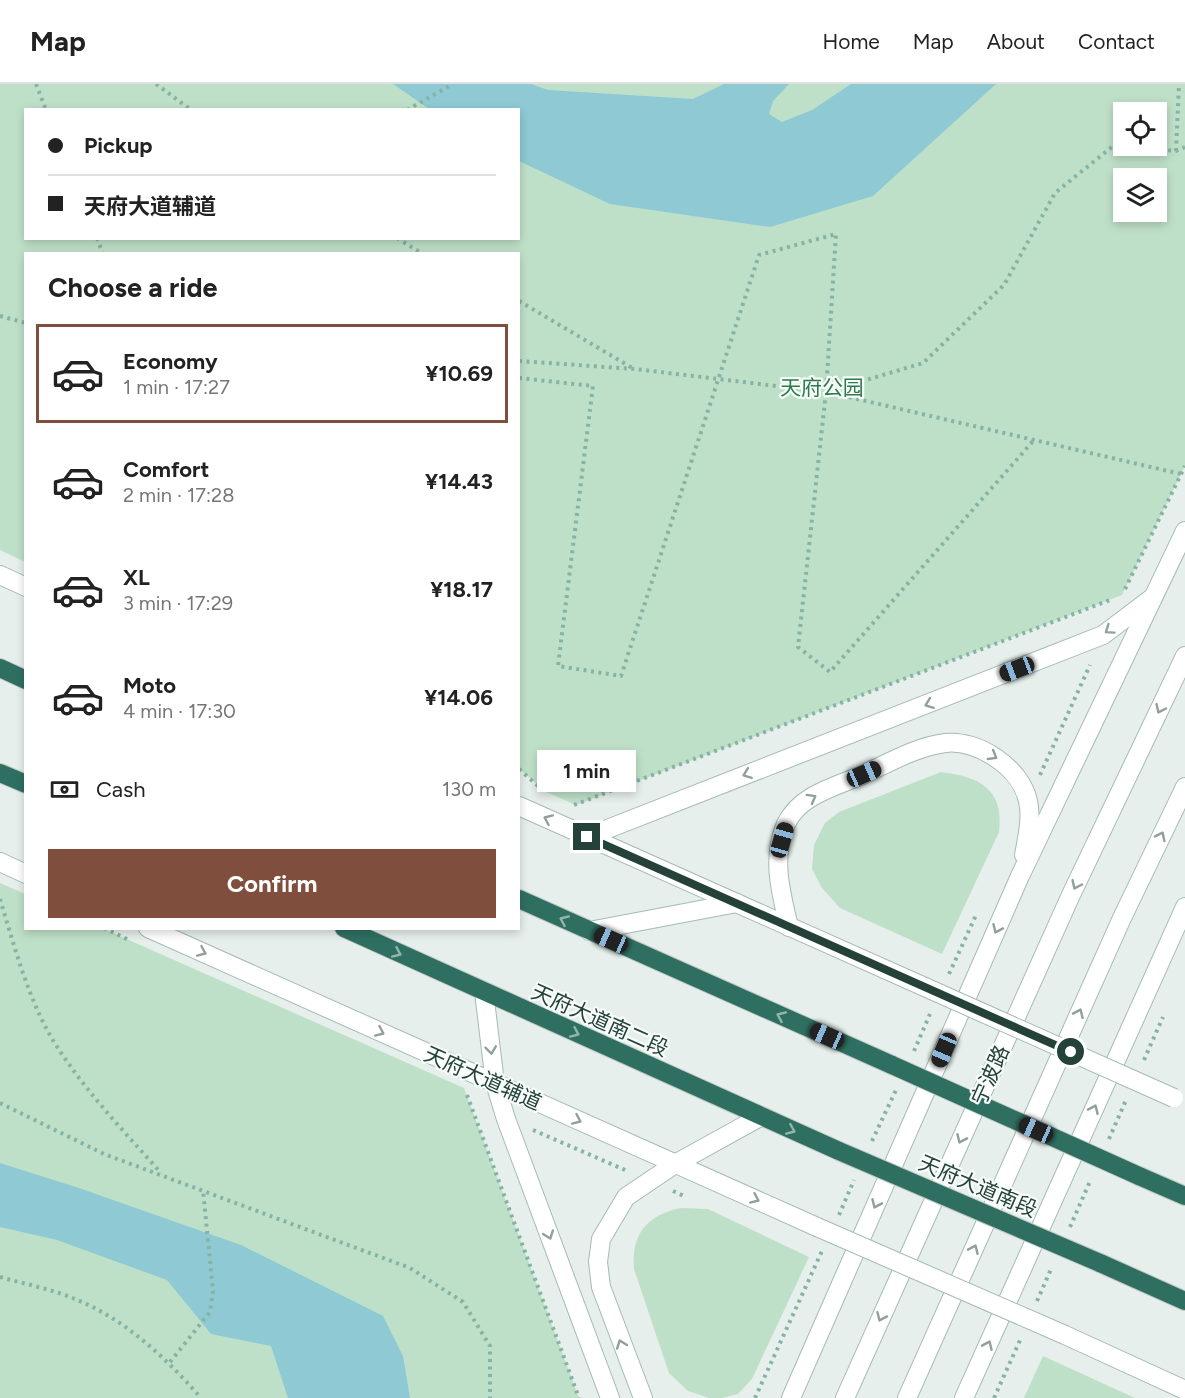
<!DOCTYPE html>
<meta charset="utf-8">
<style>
:root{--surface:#fff;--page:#f6f6f6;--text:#222;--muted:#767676;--line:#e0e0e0;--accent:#804e3d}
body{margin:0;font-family:Figtree,"Noto Sans SC",sans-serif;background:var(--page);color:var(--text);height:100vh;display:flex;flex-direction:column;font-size:22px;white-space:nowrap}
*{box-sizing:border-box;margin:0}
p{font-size:20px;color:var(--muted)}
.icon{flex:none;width:33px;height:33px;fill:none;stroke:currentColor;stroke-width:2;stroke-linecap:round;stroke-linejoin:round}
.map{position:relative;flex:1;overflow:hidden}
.side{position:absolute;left:24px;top:168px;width:496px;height:678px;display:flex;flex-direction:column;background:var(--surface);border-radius:0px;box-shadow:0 3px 9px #0003}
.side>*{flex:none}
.banner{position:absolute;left:24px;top:24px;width:496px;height:132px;border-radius:0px;box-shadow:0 3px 9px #0003;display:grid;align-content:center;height:132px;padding:0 24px;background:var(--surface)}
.tools{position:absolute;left:1113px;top:18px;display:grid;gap:12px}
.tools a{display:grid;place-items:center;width:54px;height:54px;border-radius:0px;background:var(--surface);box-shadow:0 3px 9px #0003;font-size:30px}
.end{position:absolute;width:27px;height:27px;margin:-14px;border:8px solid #24423a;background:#fff;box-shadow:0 0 0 3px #fff}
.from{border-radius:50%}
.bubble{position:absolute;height:42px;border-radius:0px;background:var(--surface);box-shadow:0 3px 9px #0003;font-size:20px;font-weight:700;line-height:42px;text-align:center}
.car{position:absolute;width:18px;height:36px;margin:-18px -9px;border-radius:8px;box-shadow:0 0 4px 2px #0007;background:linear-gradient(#222 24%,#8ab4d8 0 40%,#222 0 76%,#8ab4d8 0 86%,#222 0)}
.banner b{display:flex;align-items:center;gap:21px;height:57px;font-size:22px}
.banner b+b{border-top:2px solid var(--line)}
.banner i{width:15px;height:15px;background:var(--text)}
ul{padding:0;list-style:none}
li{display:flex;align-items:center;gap:18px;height:99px;margin:0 12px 9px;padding:0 12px;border:3px solid transparent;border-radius:0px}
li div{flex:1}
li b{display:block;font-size:22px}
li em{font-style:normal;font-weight:700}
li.on{border-color:var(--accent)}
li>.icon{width:54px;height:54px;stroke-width:1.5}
h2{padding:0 24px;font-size:27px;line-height:72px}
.pay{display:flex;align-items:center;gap:15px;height:66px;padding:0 24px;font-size:22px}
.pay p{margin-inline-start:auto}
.cta{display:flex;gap:12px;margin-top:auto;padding:12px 24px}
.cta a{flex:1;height:69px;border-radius:0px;background:var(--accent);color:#fff;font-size:24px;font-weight:700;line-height:69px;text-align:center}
header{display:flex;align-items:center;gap:36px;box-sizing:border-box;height:84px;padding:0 30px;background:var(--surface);border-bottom:2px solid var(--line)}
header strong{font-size:28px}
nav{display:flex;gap:33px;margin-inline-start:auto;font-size:21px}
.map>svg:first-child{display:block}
.green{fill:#bfe0c8;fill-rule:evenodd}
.water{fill:#8ec9d4}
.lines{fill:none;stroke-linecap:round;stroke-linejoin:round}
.secondary-casing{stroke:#a4bbb3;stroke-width:20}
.highway-casing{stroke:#c2cac8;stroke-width:20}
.path{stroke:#86b3a5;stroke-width:4;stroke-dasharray:3 4.5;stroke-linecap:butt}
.secondary{stroke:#fff;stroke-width:18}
.highway{stroke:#2f6f62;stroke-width:18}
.secondary-bridge-casing{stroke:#a4bbb3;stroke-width:20;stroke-linecap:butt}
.highway-bridge-casing{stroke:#c2cac8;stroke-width:20;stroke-linecap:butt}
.secondary-bridge{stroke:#fff;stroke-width:18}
.highway-bridge{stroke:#2f6f62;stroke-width:18}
.oneway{stroke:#92a09c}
.oneway2{stroke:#93b5ae}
.route{stroke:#24423a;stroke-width:8}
.labels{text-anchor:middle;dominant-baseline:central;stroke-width:4.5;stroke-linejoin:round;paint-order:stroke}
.park-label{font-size:21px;fill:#2d7a4b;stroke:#f7fbf9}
.street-label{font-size:21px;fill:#24423a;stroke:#f7fbf9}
</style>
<header>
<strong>Map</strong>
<nav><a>Home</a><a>Map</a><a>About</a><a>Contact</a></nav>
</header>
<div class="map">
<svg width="1185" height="1314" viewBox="0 0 1185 1314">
<rect width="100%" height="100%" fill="#e6efeb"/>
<g class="green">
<path d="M0 0H1185V382L1122 511 576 721 546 708 519 685V170H26L25 478 0 466ZM26 26H519V154H26ZM1124 28H1156V62H1124ZM1124 94H1156V128H1124Z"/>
<path d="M941 688C979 693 1004 704 999 748L942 870 840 824 822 804 812 785 814 761 825 739 839 728Z"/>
<polygon points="0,799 25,810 26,844 104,845 464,1004 579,1314 0,1314"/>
<path d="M681 1124 708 1125 809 1173 752 1295 738 1310 722 1314H709L688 1307 669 1289 634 1185C631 1150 647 1131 681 1124Z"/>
<polygon points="1043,1272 1135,1314 1024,1314"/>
</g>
<g class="water">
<polygon points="393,0 531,0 548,6 693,15 724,0 789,0 773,17 769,30 782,38 812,26 851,0 996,0 873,112 770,143 610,120 519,77 519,26 429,25"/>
<polygon points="0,1079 79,1104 241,1161 383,1232 403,1272 410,1314 288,1314 271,1262 211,1250 167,1196 57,1156 0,1143"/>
</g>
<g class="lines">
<g class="secondary-casing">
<g id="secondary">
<polyline points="0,491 26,503"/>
<polyline points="519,722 927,904"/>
<polyline points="587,753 1103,551 1152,514"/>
<polyline points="0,778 26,790"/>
<path d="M789 843C781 809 771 774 786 740 799 712 833 703 860 692 887 680 915 663 945 659 978 655 1021 684 1028 717 1032 733 1027 755 1024 771"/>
<polyline points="148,844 817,1143"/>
<polyline points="589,847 737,819"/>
<polyline points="484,908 495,999 506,1035 610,1314"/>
<polyline points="1065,1251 1185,1306"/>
<polyline points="643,1314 601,1203 598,1178 601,1155 626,1113 675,1080 760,1033"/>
<polyline points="791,1314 1020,792 1185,447"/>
<polyline points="845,1314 1070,813 1185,572"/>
<polyline points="907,1314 1122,834 1185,703"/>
<polyline points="964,1314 1185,823"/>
</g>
</g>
<g class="highway-casing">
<g id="highway">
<polyline points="0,584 26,596"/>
<polyline points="0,689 26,700"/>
<polyline points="519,815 892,981"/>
<polyline points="344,844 839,1067"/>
<polyline points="1139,1092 1185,1112"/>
<polyline points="1100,1179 1185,1217"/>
</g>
</g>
<g class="path">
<polyline points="36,0 46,26"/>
<polyline points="156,0 191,26"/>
<polyline points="407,26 453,0"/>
<polyline points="1176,67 1179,0"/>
<polyline points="97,154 103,170"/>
<polyline points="397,154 423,170"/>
<polyline points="519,217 634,285"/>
<polyline points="0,232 26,239"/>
<polyline points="519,277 635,285 826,308 923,279 1004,201 1055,109 1113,62 1176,67 1185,63"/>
<polyline points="519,294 593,302 558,582 621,592 759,171 836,150 826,308 798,563 830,588 1034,356"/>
<polyline points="827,308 1181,390"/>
<polyline points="1125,505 1185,382"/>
<polyline points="519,685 545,708"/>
<polyline points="1040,691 1090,581"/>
<polyline points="574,721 1110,516"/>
<path d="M0 815C14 861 27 911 51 953 82 1004 122 1045 161 1089"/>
<polyline points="104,844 129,856"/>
<polyline points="949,890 977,829"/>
<polyline points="914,967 930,930"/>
<polyline points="1144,976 1163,933"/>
<polyline points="467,1011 579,1314"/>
<polyline points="0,1019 104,1070 410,1184 463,1218 490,1262 490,1314"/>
<polyline points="533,1046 625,1086"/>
<polyline points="1109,1055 1126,1016"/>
<polyline points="872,1057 896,1006"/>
<polyline points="673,1107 684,1112"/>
<polyline points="839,1131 854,1096"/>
<polyline points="1070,1143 1091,1095"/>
<path d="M0 1193C25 1200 51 1205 75 1215 125 1235 166 1274 201 1314"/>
<polyline points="1037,1217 1052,1183"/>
<polyline points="170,1278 210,1228 213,1207 203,1106"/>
<polyline points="755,1314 822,1167"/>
<polyline points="994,1314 1021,1254"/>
</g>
<use href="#secondary" class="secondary"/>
<use href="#highway" class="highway"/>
<g class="secondary-bridge-casing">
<g id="secondary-bridge">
<polyline points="927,904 1174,1014"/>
<polyline points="817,1143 1065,1251"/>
</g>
</g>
<g class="highway-bridge-casing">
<g id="highway-bridge">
<polyline points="892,981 1139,1092"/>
<polyline points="839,1067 1100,1179"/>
</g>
</g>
<use href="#secondary-bridge" class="secondary-bridge"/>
<use href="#highway-bridge" class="highway-bridge"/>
</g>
<defs><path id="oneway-chevron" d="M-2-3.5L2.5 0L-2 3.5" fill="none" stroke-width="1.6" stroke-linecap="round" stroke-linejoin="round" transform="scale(1.5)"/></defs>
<g class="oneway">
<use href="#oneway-chevron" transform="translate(1109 546) rotate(145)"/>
<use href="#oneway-chevron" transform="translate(929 620) rotate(159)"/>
<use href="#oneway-chevron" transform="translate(1160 625) rotate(115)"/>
<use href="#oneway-chevron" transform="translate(993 672) rotate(31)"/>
<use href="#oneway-chevron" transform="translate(747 690) rotate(159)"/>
<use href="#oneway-chevron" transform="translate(812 714) rotate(-29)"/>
<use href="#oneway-chevron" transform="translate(548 735) rotate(-156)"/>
<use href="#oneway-chevron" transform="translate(1161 752) rotate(-64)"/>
<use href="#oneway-chevron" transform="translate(1076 801) rotate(115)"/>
<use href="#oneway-chevron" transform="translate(997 845) rotate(114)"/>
<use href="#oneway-chevron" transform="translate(202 868) rotate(24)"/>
<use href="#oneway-chevron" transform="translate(1079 929) rotate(-66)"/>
<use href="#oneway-chevron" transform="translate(380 948) rotate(24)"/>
<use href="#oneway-chevron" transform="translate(491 966) rotate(83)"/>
<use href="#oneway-chevron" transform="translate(1094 1025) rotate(-66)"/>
<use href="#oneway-chevron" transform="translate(577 1036) rotate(24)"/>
<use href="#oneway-chevron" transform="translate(961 1055) rotate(114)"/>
<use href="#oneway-chevron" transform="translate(755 1115) rotate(24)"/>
<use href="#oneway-chevron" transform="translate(876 1120) rotate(114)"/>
<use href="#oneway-chevron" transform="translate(549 1151) rotate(70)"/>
<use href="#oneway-chevron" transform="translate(974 1165) rotate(-66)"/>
<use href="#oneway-chevron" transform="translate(881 1233) rotate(114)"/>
<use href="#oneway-chevron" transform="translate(621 1260) rotate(-110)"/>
<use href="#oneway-chevron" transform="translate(988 1261) rotate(-66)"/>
</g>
<g class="oneway2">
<use href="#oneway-chevron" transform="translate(564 836) rotate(-156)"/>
<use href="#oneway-chevron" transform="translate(397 869) rotate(24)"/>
<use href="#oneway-chevron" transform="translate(781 932) rotate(-156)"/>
<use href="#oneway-chevron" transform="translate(575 949) rotate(24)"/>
<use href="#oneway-chevron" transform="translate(791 1046) rotate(23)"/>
</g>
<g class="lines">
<polyline class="route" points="587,753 1071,968"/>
</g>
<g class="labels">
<g class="park-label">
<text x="822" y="303">天府公园</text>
</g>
<g class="street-label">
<text transform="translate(600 936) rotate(24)">天府大道南二段</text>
<text transform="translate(990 991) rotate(-66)">宁波路</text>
<text transform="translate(483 994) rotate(24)">天府大道辅道</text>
<text transform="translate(978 1102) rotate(23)">天府大道南段</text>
</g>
</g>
</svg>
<div class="tools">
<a><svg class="icon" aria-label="locate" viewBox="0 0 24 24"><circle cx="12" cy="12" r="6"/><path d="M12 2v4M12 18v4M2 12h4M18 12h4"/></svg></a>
<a><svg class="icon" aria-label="layers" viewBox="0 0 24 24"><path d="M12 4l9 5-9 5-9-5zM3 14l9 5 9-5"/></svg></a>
</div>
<i class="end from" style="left:1071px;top:968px"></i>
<i class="end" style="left:587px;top:753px"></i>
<div class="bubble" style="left:537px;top:666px;width:99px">1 min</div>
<i class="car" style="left:1017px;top:585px;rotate:249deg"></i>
<i class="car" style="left:864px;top:690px;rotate:66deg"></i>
<i class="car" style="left:782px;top:756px;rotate:16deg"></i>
<i class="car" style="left:611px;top:856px;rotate:294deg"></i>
<i class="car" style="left:827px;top:952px;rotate:294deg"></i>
<i class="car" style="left:944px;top:966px;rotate:203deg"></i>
<i class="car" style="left:1036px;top:1046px;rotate:294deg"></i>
<div class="banner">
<b><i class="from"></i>Pickup</b>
<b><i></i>天府大道辅道</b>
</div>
<section class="side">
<h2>Choose a ride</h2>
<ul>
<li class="on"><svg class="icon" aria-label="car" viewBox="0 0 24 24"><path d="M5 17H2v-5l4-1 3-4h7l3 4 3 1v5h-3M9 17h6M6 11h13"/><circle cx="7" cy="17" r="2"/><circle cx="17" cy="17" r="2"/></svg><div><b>Economy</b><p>1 min · 17:27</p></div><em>¥10.69</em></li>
<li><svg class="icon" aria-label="car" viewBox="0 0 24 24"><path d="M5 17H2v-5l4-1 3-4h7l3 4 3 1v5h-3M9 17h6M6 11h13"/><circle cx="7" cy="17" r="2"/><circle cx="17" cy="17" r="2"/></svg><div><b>Comfort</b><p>2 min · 17:28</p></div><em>¥14.43</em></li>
<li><svg class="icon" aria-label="car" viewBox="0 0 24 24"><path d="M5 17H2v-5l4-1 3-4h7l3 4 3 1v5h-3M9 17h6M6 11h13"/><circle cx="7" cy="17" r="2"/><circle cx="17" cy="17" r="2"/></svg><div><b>XL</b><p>3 min · 17:29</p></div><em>¥18.17</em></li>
<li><svg class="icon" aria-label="car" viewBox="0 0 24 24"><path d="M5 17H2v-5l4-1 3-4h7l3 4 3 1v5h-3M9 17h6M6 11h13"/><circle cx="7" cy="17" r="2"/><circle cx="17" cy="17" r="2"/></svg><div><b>Moto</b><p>4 min · 17:30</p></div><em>¥14.06</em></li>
</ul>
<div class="pay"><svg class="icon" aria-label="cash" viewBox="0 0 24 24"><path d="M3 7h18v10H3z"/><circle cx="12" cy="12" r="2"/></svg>Cash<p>130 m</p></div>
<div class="cta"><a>Confirm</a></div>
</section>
</div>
